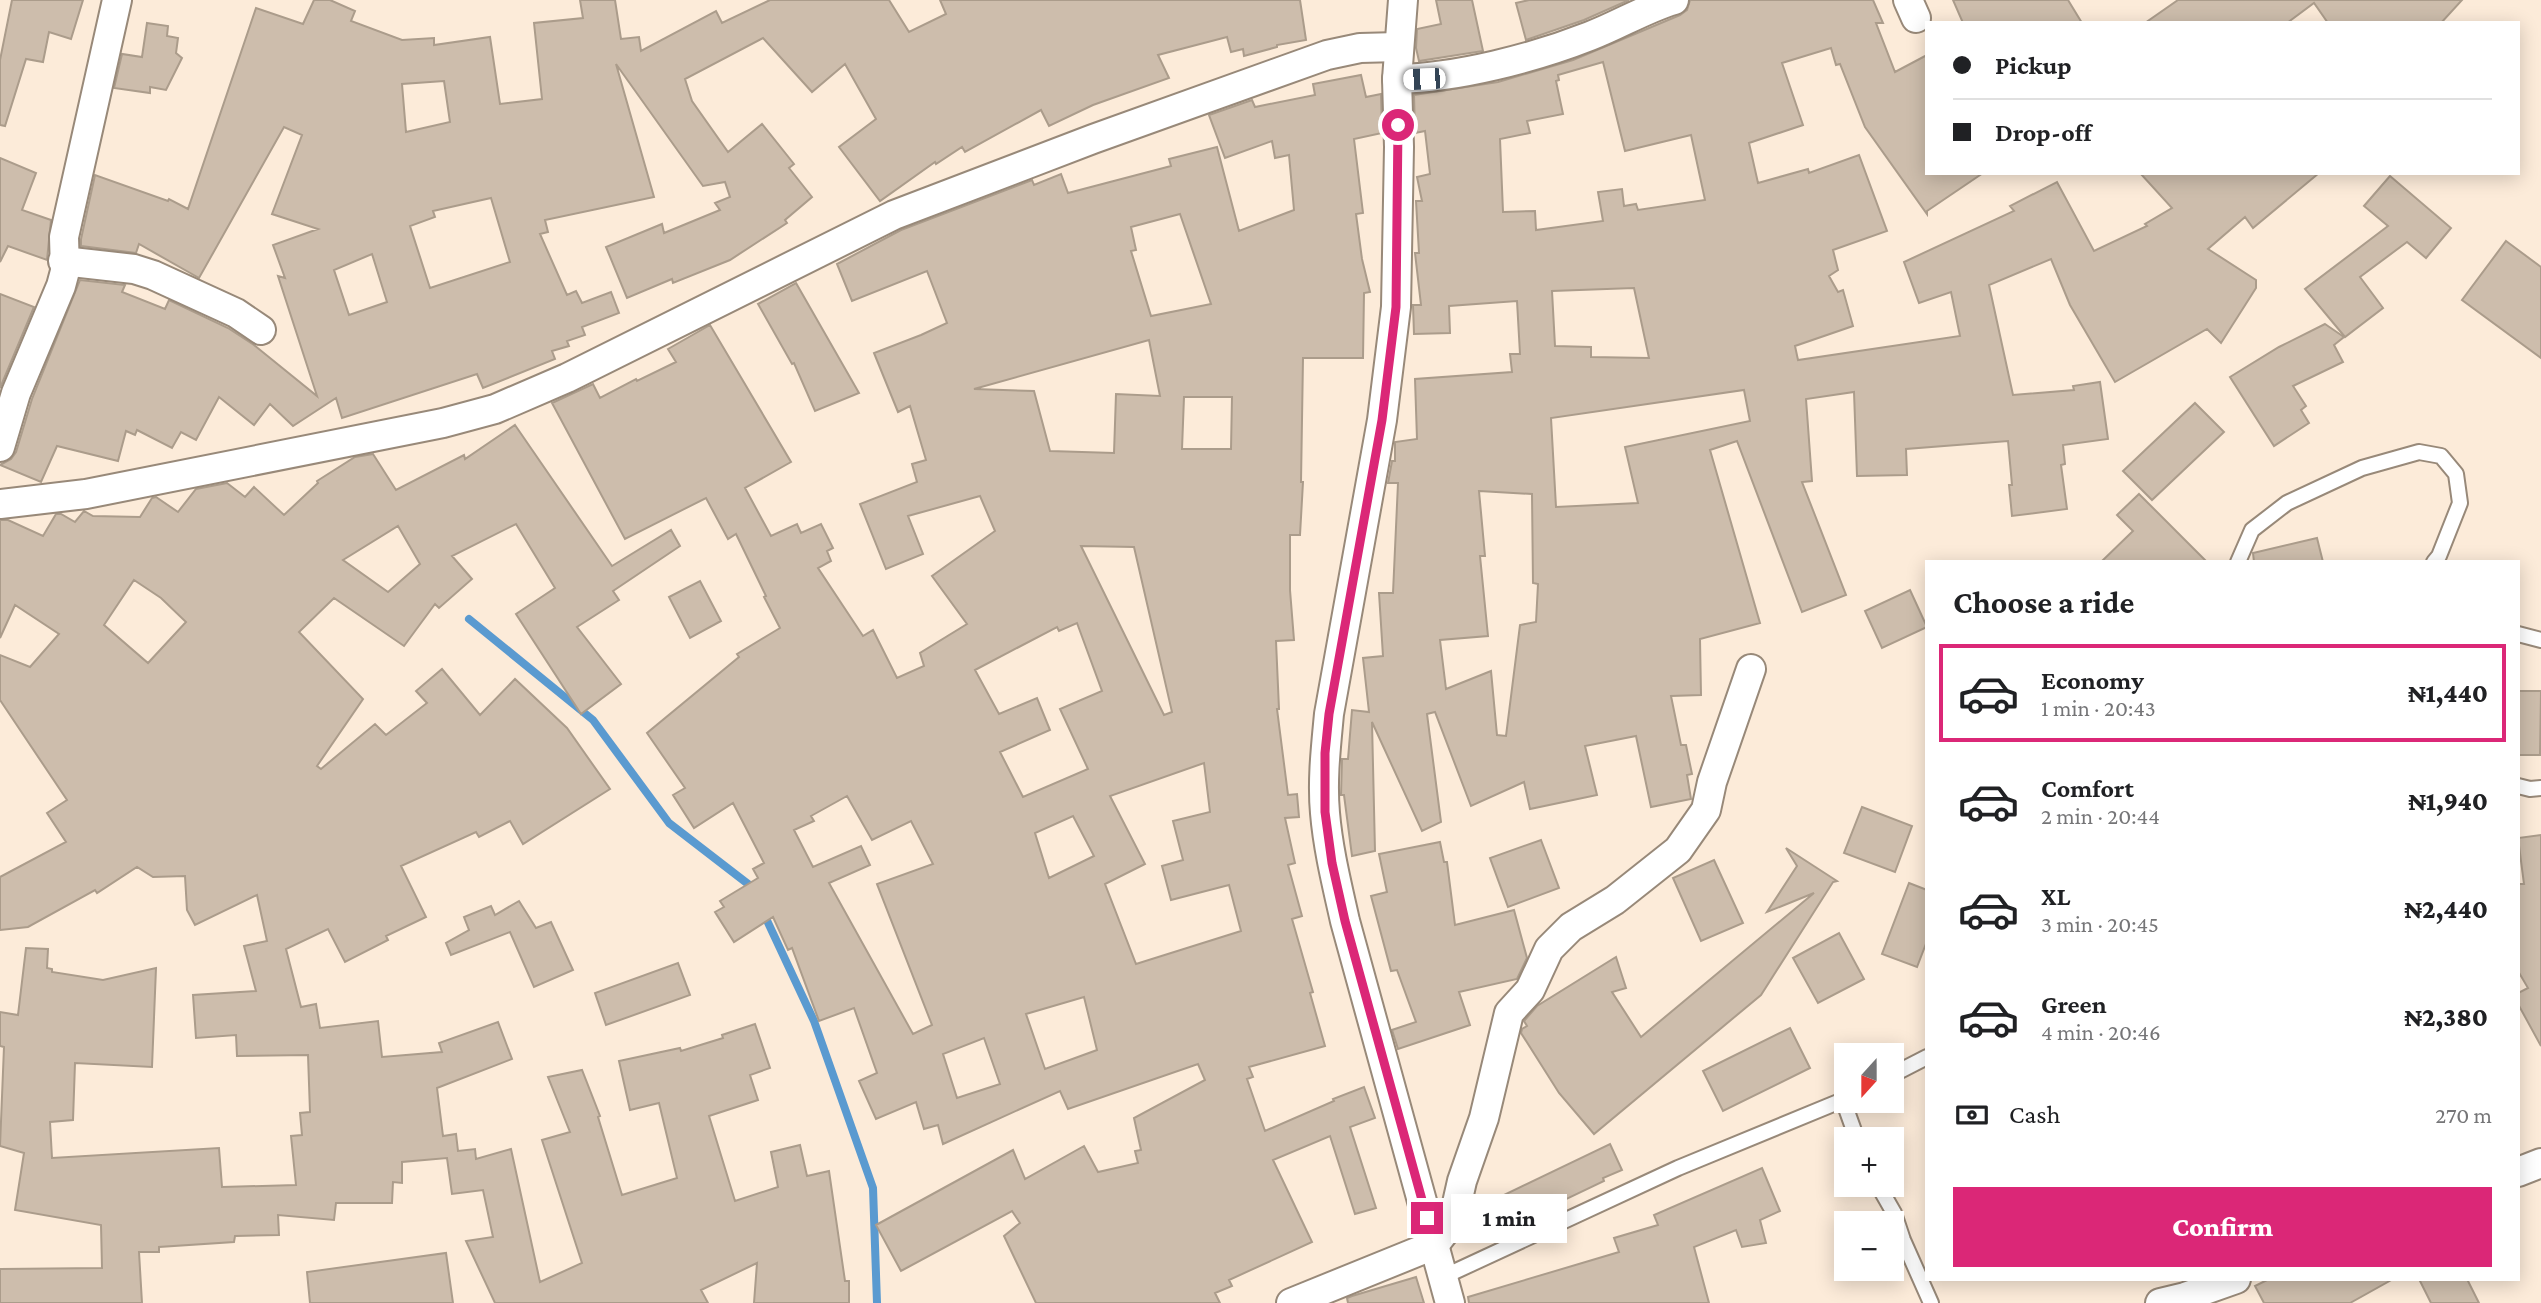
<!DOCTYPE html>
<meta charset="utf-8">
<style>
:root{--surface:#fff;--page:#f2f2f2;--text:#202124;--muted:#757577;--line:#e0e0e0;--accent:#db2777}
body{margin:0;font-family:"Crimson Pro",serif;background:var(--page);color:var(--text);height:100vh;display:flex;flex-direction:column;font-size:26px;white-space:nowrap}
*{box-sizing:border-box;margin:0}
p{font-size:23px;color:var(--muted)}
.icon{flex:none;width:38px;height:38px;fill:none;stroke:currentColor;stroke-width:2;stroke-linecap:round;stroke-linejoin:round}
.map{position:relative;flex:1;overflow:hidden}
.sheet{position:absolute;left:1925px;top:560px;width:595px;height:721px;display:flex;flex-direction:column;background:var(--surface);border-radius:0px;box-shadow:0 4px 18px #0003}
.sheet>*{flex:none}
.hud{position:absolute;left:1925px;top:21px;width:595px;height:154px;border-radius:0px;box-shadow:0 4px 18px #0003;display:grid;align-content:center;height:154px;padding:0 28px;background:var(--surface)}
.needle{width:46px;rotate:201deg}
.tools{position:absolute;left:1834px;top:1043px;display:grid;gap:14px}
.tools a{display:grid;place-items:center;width:70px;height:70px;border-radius:0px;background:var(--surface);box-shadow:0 4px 18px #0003;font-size:35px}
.end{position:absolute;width:32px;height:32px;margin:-16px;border:9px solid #db2777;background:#fff;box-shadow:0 0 0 4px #fff}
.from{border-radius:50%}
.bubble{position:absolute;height:49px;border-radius:0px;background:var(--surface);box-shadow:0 4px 18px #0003;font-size:23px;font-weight:800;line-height:49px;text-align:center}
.car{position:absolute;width:21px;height:42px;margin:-21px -10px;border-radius:9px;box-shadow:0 0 5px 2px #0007;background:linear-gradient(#fff 24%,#345 0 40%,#fff 0 76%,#345 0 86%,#fff 0)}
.hud b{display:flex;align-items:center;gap:24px;height:66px;font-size:26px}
.hud b+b{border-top:2px solid var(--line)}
.hud i{width:18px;height:18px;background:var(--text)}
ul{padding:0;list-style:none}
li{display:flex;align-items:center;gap:21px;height:98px;margin:0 14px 10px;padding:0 14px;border:4px solid transparent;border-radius:0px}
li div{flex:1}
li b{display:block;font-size:26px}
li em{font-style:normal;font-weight:800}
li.selected{border-color:var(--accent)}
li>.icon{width:63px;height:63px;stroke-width:1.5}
h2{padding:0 28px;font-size:32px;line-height:84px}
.pay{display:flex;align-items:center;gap:18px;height:77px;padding:0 28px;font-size:26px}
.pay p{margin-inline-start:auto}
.action{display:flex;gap:14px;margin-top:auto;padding:14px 28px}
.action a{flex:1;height:80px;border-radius:0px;background:var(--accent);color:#fff;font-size:28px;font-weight:800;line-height:80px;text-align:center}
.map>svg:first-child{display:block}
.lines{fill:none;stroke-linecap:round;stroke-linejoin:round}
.stream{stroke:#5a9ad0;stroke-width:8}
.building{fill:#cdbdac;stroke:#ab9c8b;stroke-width:2;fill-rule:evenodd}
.service-casing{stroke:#988979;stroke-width:18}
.minor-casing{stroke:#988979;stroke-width:32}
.service{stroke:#fff;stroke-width:14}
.minor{stroke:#fff;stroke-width:28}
.route{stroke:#db2777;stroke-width:9}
</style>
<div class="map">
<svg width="2541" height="1303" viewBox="0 0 2541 1303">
<rect width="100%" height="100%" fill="#fcebd9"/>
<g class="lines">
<g class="stream">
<polyline points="469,619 593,720 669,823 752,887 753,890"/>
<polyline points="763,912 814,1021 873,1188 877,1303"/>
</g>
</g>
<g class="building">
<polygon points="12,0 83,0 71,39 49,32 43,62 26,59 5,126 0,125 0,60"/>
<path d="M314 0H330L355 11 351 21 402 40 434 38V45L490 37 500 104 542 99 534 23 583 18 580 0H615L621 39 639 37 641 51 716 11 722 23 770 0H889L909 32 946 14 940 0H1300L1306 40 1277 45V47L1244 56 1243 49 1231 52 1227 37 1158 55 1169 78 1093 105 1049 126 1041 110 965 152 962 147 936 164 935 162 880 201 839 147 876 119 845 64 812 92 763 38 685 79 692 101 728 152 762 124 794 164 789 168 812 197 785 220 787 223 730 260 673 283 672 279 627 298 606 247 662 224 664 233 720 210 715 203 730 197 725 182 703 186 616 64 654 197 545 220 548 232 540 234 567 295 576 291 582 303 611 292 619 313 582 327 585 335 567 341 569 346 552 351 555 359 483 388 477 374 342 418 336 398 293 426 270 404 254 425 219 397 196 440 181 432 172 448 137 430 135 435 126 431 118 461 57 446 41 482 0 465 11 459 16 452 32 399 80 280 125 285 122 292 165 309 169 300 228 328 254 345 317 396 278 276 285 278 273 245 318 229 272 214 302 135 284 127 199 278 139 244 136 253 81 246V239L95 175 168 201 169 199 188 209 256 8 303 24ZM444 81 450 122 406 132 402 84ZM491 198 510 262 430 288 410 226 435 217 433 211ZM372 254 387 302 349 315 334 270Z"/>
<polygon points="1436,0 1472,0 1483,51 1419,61 1416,48 1417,29 1441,24"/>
<polygon points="1529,0 1629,0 1584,20 1526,40 1516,3"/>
<path d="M1690 0H1873L1883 23H1876L1895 72 1927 55V173H1983L1927 211V214L1865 127 1840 64 1836 65 1831 48 1782 63 1803 125 1749 143 1758 183 1808 169 1809 173 1859 155 1887 231 1833 250 1838 270 1829 276 1838 292 1843 290 1853 326 1795 346 1798 360 1960 336 1951 292 1919 303 1904 262 2014 211 2010 206 2057 182 2094 251 2147 226 2145 224 2172 208 2140 173H2319L2253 228 2245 217 2208 249 2256 280V288L2221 343 2207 329 2115 382 2070 305 2051 259 1989 285 2013 395 2074 390 2073 386 2100 382 2108 439 2063 445 2065 464 2061 465 2067 509 2012 516 2009 485H2012L2008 441 1906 449 1907 475 1857 476 1854 392 1806 399 1812 481 1802 482 1846 595 1802 612 1737 441 1710 450 1760 623 1700 639 1701 695 1671 696 1681 745H1686L1692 774 1687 775 1691 799 1651 807 1636 736 1585 746 1597 795 1530 809 1524 782 1471 806 1435 712 1427 714 1441 822 1422 831 1372 722 1375 851 1352 856 1344 795H1341L1342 759H1348L1352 710 1369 712 1363 658 1383 656 1379 593H1393L1398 483H1388L1392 461H1395V442L1417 439 1415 379 1512 372 1510 354H1520L1517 301 1449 306 1450 333 1414 334 1413 305H1421L1415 253H1419L1416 201H1422L1417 177 1430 174 1425 131 1415 133 1414 95 1498 82 1573 60 1680 15 1687 10ZM1603 62 1625 151 1691 135 1705 200 1638 210 1636 204 1624 206 1622 189 1598 192 1603 221 1536 230 1535 211 1503 212 1500 139 1530 133 1527 121 1563 114 1556 81 1559 80 1558 75ZM1634 288 1649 358 1591 357V347L1555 346 1552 291ZM1744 390 1750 421 1625 447 1638 503 1556 507 1551 418ZM1479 491 1532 494 1533 583 1538 584 1536 622 1520 625 1506 736 1497 735 1491 671 1446 689 1440 640 1488 636 1480 556H1485Z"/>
<polygon points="1953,0 2068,0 2082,23 1963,23"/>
<polygon points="2178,0 2462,0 2441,23 2328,23 2314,3 2287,23 2145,23"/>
<polygon points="147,23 168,26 167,36 178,38 176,53 182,58 166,90 150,87 150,93 114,88 122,54 142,57"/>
<path d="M1361 75 1366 97 1381 94 1382 133 1354 139 1363 213 1356 214 1362 259 1370 292 1364 293 1363 358H1303L1301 482H1303L1300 535H1290V590L1294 640 1276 641 1279 709H1277L1288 795 1297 794 1299 817 1285 818 1295 863 1288 865 1302 916 1292 919 1313 992 1310 993 1325 1046 1249 1067 1253 1077 1247 1079 1265 1131 1334 1101 1333 1099 1364 1087 1375 1118 1350 1127 1376 1208 1355 1214 1330 1136 1273 1160 1312 1242 1229 1280 1232 1286 1215 1293 1220 1303H1036L1004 1236 1020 1223 1012 1211 901 1271 876 1225 1013 1150 1025 1179 1084 1146 1098 1172 1138 1163 1135 1151 1141 1150 1134 1118 1205 1080 1198 1064 1068 1109 1060 1091 943 1144 938 1125 924 1129 916 1102 876 1119 859 1081 877 1073 854 1008 819 1021 792 948 788 950 773 917 734 942 715 912 724 907 720 901 758 878 753 869 764 863 733 803 694 828 673 795 685 788 647 733 739 657 737 654 780 628 764 597 766 596 736 534 728 539 706 498 625 539 552 403 593 384 600 398 636 379 637 381 676 362 668 349 710 325 791 462 745 488 771 536 797 524 801 533 821 524 833 548 827 551 831 561 818 568 863 636 873 630 897 678 924 666 920 653 967 624 932 576 995 531 980 496 908 516 923 554 886 569 860 504 917 482 912 464 926 460 910 406 898 412 874 353 921 335 947 323 927 271 852 301 837 264 901 230 1032 180 1034 185 1061 174 1068 193 1171 166 1169 159 1217 147 1239 231 1294 210 1289 155 1275 158 1272 141 1225 158 1209 115 1252 100 1255 107 1315 95 1313 84ZM1180 214 1211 304 1151 316 1131 251 1136 250 1131 227ZM1149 340 1160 396 1116 394 1114 453 1050 451 1034 391 974 389ZM1184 397H1232L1231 449H1182ZM1081 546 1134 547 1172 712 1164 715ZM1077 623 1102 691 1060 709 1088 769 1023 797 1000 752 1050 730 1037 698 999 714 975 670 1057 627 1059 631ZM1204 763 1210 812 1173 821 1183 860 1162 866 1171 900 1229 885 1241 931 1136 964 1105 884 1145 864 1110 796ZM847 796 872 840 911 821 933 864 877 884 932 1025 913 1034 829 883 870 865 861 846 813 867 794 830 814 821 811 816ZM1073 816 1094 856 1049 878 1035 833ZM1084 997 1097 1050 1045 1069 1026 1014ZM984 1038 1000 1084 957 1098 943 1054Z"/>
<polygon points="0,158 36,173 22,210 51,220 47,260 8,246 0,262"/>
<polygon points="2390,176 2451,228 2426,258 2407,242 2360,277 2383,308 2345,337 2305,289 2388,226 2364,206"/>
<polygon points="2506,241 2541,267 2541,358 2462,300"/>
<polygon points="796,283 859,393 815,411 794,363 792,364 758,304"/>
<polygon points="0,294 34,307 0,388"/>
<polygon points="2325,324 2344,337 2334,345 2343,362 2293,386 2306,406 2301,410 2309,423 2274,446 2230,377 2279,347"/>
<polygon points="2195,403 2224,432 2152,500 2123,471"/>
<path d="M515 425 612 566 671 530 680 546 613 591 619 600 577 627 621 684 581 714 516 614 555 588 516 524 452 556 472 579 439 608 435 604 404 646 334 598 299 632 363 699 317 766 321 769 375 724 386 735 427 703 416 691 442 669 480 715 515 679 567 728 610 789 523 844 510 821 479 837 476 832 401 866 426 917 386 936 388 940 345 962 328 929 286 949 301 1007 316 1004 320 1028 378 1021 382 1057 442 1052 439 1043 498 1022 512 1059 437 1088 443 1136 456 1134 458 1151 475 1149 476 1159 511 1149 540 1282 582 1263 542 1140 570 1132 548 1077 582 1070 600 1116 598 1117 622 1195 677 1178 659 1103 630 1110 619 1061 680 1048 681 1051 723 1038 722 1035 755 1024 770 1068 750 1075 758 1100 709 1116 735 1201 778 1187 771 1152 800 1145 807 1176 829 1171 845 1281H849V1303H754L757 1263 701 1290 708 1303H495L466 1241 493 1237 483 1190 452 1194 447 1158 402 1162V1183L393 1182 392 1203H336L334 1220 278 1215 279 1235 235 1236 234 1242 159 1247V1252H139L142 1303H0V1269L102 1268 101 1225 15 1210 24 1153 0 1146 4 1047 0 1046V1012L18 1015 26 948 48 949 47 968 52 969V972L103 980 156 968 152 1067 75 1063 73 1120 50 1122 52 1158 219 1148 222 1187 296 1185 291 1136 302 1135 300 1113 310 1112 308 1055 237 1056 236 1035 196 1038 193 995 256 991 244 946 267 941 257 895 195 925 187 910 185 876 153 877 137 867 97 893 95 890 28 927 0 930V877L66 842 47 813 67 800 0 700V655L30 667 59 634 15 605 0 638V520H8L43 536 56 514H61L75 522 84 511 93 516 140 517 152 498 156 497 178 512 196 489 227 483 245 497 254 487 284 515 318 483 317 481 355 457 373 454 396 490 464 455 465 459ZM398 526 420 564 388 592 343 560ZM134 580 161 598 186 622 148 663 104 625Z"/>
<polygon points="2139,494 2207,562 2101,562 2133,531 2117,515"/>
<polygon points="2317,538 2323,562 2254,562 2253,553"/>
<polygon points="700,581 721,621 690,638 669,597"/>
<polygon points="1910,590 1927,627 1882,648 1865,611"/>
<polygon points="2518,691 2541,691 2540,755 2518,755"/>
<polygon points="1862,807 1912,826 1895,872 1844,853"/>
<polygon points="2541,835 2541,1046 2518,1004 2518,993 2528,988 2518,971 2518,884 2524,884 2518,838"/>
<polygon points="1541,840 1559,888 1508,907 1490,858"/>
<polygon points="1440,842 1444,862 1447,862 1455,925 1514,910 1527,958 1517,979 1459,992 1470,1025 1398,1049 1392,1030 1416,1022 1397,970 1391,971 1371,896 1387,892 1379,854"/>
<polygon points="1786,848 1837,881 1833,882 1761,995 1594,1134 1559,1093 1521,1033 1522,1029 1527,1026 1524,1021 1537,1006 1616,957 1626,988 1612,992 1641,1037 1814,893 1767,912 1797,866"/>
<polygon points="1714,860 1743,923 1701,941 1673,878"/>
<polygon points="1909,883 1927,890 1927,941 1917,967 1882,954"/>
<polygon points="519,901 536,928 551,922 573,970 534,987 510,932 451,955 446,943 469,930 464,917 491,906 495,915"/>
<polygon points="1839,933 1864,979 1818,1003 1793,958"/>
<polygon points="678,963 690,995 606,1025 595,993"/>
<polygon points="1790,1028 1810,1068 1723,1111 1703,1071"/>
<polygon points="1610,1144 1622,1170 1603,1178 1604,1181 1489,1236 1475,1209"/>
<polygon points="1762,1168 1780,1211 1760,1220 1766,1243 1742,1247 1736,1230 1694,1247 1709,1303 1469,1303 1468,1297 1619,1252 1614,1238 1658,1225 1654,1215"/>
<polygon points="446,1253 453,1303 310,1303 307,1272"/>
<polygon points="1416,1277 1424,1303 1348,1303 1347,1298 1352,1296"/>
<polygon points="2269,1279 2393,1279 2350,1303 2264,1303 2255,1286"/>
<polygon points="2419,1279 2467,1279 2479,1303 2431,1303"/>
</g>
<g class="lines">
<g class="service-casing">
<g id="service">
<polyline points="2238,562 2252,530 2287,503 2362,468 2419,452 2441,456 2456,474 2460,503 2439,556 2434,562"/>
<polyline points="2518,634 2541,640"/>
<polyline points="2518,786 2530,789 2541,788"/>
<polyline points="1892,1075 1927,1057"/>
<polyline points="1846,1098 1843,1100 1857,1139"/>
<polyline points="1878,1185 1894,1213 1903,1240 1931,1303"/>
<polyline points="1443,1277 1678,1168 1843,1100"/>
</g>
</g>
<g class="minor-casing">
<g id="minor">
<path d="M1403 0 1397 79 1399 147 1396 307 1382 420 1329 714C1326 746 1322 780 1325 813 1328 849 1337 885 1345 921L1450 1303"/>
<polyline points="1908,0 1916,18"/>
<path d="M1397 79C1457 78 1534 58 1590 36 1619 25 1644 9 1674 0"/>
<polyline points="63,261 134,269 153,275 236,313 261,330"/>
<polyline points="0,447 16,393 61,286 65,271 64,237 117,0"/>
<polyline points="0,504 86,494 443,423 495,409 567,378 894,215 1093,139 1327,55 1360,48 1398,47"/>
<polyline points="2518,1172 2541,1163"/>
<polyline points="1291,1303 1434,1245 1453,1221 1462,1181 1484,1118 1509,1013 1530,990 1549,949 1571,927 1615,900 1678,850 1706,810 1712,782 1751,669"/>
<polyline points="2160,1303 2185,1297 2236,1279"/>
</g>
</g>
<use href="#service" class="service"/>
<use href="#minor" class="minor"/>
</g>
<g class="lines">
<polyline class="route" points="1398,125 1396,307 1382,420 1329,714 1325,753 1325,812 1332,863 1345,921 1427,1218"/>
</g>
</svg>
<div class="tools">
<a><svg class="needle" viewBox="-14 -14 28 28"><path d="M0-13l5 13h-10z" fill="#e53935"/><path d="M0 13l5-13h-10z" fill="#757577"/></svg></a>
<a>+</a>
<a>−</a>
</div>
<i class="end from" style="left:1398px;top:125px"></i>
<i class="end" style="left:1427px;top:1218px"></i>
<div class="bubble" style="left:1451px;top:1194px;width:116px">1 min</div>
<i class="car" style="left:1424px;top:79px;rotate:268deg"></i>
<div class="hud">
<b><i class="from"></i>Pickup</b>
<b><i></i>Drop-off</b>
</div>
<section class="sheet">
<h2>Choose a ride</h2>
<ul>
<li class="selected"><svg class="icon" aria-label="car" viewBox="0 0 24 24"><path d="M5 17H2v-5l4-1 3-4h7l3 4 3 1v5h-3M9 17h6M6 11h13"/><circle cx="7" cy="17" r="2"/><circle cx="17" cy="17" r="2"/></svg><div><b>Economy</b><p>1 min · 20:43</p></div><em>₦1,440</em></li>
<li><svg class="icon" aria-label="car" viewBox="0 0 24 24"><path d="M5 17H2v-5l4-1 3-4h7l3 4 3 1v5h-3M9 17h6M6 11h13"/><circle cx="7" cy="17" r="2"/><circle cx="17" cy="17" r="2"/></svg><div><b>Comfort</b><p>2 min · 20:44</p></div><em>₦1,940</em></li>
<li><svg class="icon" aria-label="car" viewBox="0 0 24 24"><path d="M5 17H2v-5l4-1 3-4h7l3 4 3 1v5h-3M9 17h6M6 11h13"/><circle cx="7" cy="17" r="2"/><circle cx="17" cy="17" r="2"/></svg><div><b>XL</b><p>3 min · 20:45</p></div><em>₦2,440</em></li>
<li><svg class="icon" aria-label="car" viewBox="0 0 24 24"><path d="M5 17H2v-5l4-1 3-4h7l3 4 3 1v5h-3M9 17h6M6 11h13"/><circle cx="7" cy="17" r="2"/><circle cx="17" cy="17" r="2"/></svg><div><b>Green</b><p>4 min · 20:46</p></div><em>₦2,380</em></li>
</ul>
<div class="pay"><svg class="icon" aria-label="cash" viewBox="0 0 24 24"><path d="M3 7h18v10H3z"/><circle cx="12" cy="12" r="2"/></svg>Cash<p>270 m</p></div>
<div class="action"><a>Confirm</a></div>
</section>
</div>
